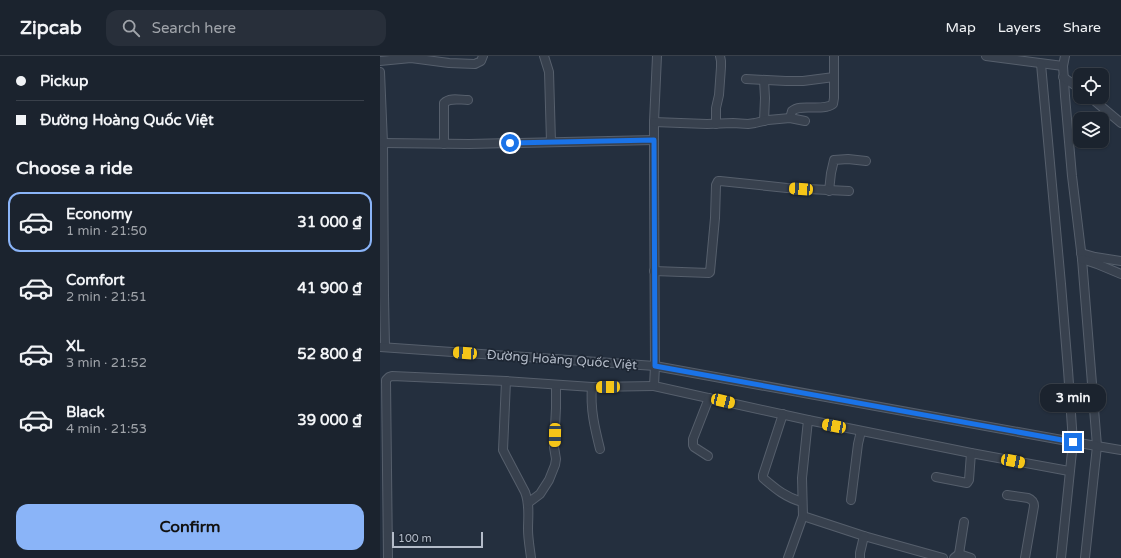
<!DOCTYPE html>
<meta charset="utf-8">
<style>
:root{--surface:#1b232e;--page:#282f3a;--text:#f1f3f6;--muted:#a0a4aa;--line:#39404a;--accent:#8ab4f8}
body{margin:0;font-family:"Varela Round",sans-serif;background:var(--page);color:var(--text);height:100vh;display:flex;flex-direction:column;font-size:15px;white-space:nowrap}
*{box-sizing:border-box;margin:0}
p{font-size:13px;color:var(--muted)}
.icon{flex:none;width:22px;height:22px;fill:none;stroke:currentColor;stroke-width:2;stroke-linecap:round;stroke-linejoin:round}
.map{position:relative;flex:1;overflow:hidden}
.side{display:flex;flex-direction:column;background:var(--surface);width:380px}
.side>*{flex:none}
.guide{display:grid;align-content:center;height:88px;padding:0 16px;background:var(--surface)}
.buttons{position:absolute;left:693px;top:12px;display:grid;gap:8px}
.buttons a{display:grid;place-items:center;width:36px;height:36px;border-radius:8px;background:var(--surface);box-shadow:0 1px 3px #0004,0 0 0 1px var(--line);font-size:20px}
.scale{position:absolute;left:12px;bottom:10px;width:91px;box-sizing:border-box;padding-left:4px;border:2px solid #b4bcc9;border-top:0;font-size:11px;line-height:14px;white-space:nowrap;color:#b4bcc9;-webkit-text-stroke:3px #1d2633;paint-order:stroke}
.end{position:absolute;width:18px;height:18px;margin:-9px;border:5px solid #1a73e8;background:#fff;box-shadow:0 0 0 2px #fff}
.from{border-radius:50%}
.bubble{position:absolute;height:28px;border-radius:12px;background:var(--surface);box-shadow:0 1px 3px #0004,0 0 0 1px var(--line);font-size:13px;font-weight:700;line-height:28px;text-align:center}
.car{position:absolute;width:12px;height:24px;margin:-12px -6px;border-radius:5px;box-shadow:0 0 3px 1px #0007;background:linear-gradient(#f5c518 24%,#345 0 40%,#f5c518 0 76%,#345 0 86%,#f5c518 0)}
.guide b{display:flex;align-items:center;gap:14px;height:38px;font-size:15px}
.guide b+b{border-top:1px solid var(--line)}
.guide i{width:10px;height:10px;background:var(--text)}
ul{padding:0;list-style:none}
li{display:flex;align-items:center;gap:12px;height:60px;margin:0 8px 6px;padding:0 8px;border:2px solid transparent;border-radius:12px}
li div{flex:1}
li b{display:block;font-size:15px}
li em{font-style:normal;font-weight:700}
li.on{border-color:var(--accent)}
li>.icon{width:36px;height:36px;stroke-width:1.5}
h2{padding:0 16px;font-size:18px;line-height:48px}
.cta{display:flex;gap:8px;margin-top:auto;padding:8px 16px}
.cta a{flex:1;height:46px;border-radius:12px;background:var(--accent);color:#111;font-size:16px;font-weight:700;line-height:46px;text-align:center}
header{display:flex;align-items:center;gap:24px;box-sizing:border-box;height:56px;padding:0 20px;background:var(--surface);border-bottom:1px solid var(--line)}
header strong{font-size:19px}
nav{display:flex;gap:22px;margin-inline-start:auto;font-size:14px}
.search{width:280px;height:36px;background:var(--page);display:flex;align-items:center;gap:10px;box-sizing:border-box;padding:0 14px;border-radius:12px;color:var(--muted);font-size:15px}
main{display:flex;flex:1;min-height:0}
.map>svg:first-child{display:block}
.lines{fill:none;stroke-linecap:round;stroke-linejoin:round}
.minor-casing{stroke:#565f6c;stroke-width:10}
.minor{stroke:#38414e;stroke-width:8}
.route{stroke:#1a73e8;stroke-width:5}
.labels{text-anchor:middle;dominant-baseline:central;stroke-width:3.5;stroke-linejoin:round;paint-order:stroke}
.street-label{font-size:13px;fill:#b4bcc9;stroke:#1d2633}
</style>
<header>
<strong>Zipcab</strong>
<div class="search"><svg class="icon" aria-label="search" viewBox="0 0 24 24"><circle cx="10" cy="10" r="6"/><path d="M15 15l6 6"/></svg>Search here</div>
<nav><a>Map</a><a>Layers</a><a>Share</a></nav>
</header>
<main>
<section class="side">
<div class="guide">
<b><i class="from"></i>Pickup</b>
<b><i></i>Đường Hoàng Quốc Việt</b>
</div>
<h2>Choose a ride</h2>
<ul>
<li class="on"><svg class="icon" aria-label="car" viewBox="0 0 24 24"><path d="M5 17H2v-5l4-1 3-4h7l3 4 3 1v5h-3M9 17h6M6 11h13"/><circle cx="7" cy="17" r="2"/><circle cx="17" cy="17" r="2"/></svg><div><b>Economy</b><p>1 min · 21:50</p></div><em>31 000 ₫</em></li>
<li><svg class="icon" aria-label="car" viewBox="0 0 24 24"><path d="M5 17H2v-5l4-1 3-4h7l3 4 3 1v5h-3M9 17h6M6 11h13"/><circle cx="7" cy="17" r="2"/><circle cx="17" cy="17" r="2"/></svg><div><b>Comfort</b><p>2 min · 21:51</p></div><em>41 900 ₫</em></li>
<li><svg class="icon" aria-label="car" viewBox="0 0 24 24"><path d="M5 17H2v-5l4-1 3-4h7l3 4 3 1v5h-3M9 17h6M6 11h13"/><circle cx="7" cy="17" r="2"/><circle cx="17" cy="17" r="2"/></svg><div><b>XL</b><p>3 min · 21:52</p></div><em>52 800 ₫</em></li>
<li><svg class="icon" aria-label="car" viewBox="0 0 24 24"><path d="M5 17H2v-5l4-1 3-4h7l3 4 3 1v5h-3M9 17h6M6 11h13"/><circle cx="7" cy="17" r="2"/><circle cx="17" cy="17" r="2"/></svg><div><b>Black</b><p>4 min · 21:53</p></div><em>39 000 ₫</em></li>
</ul>
<div class="cta"><a>Confirm</a></div>
</section>
<div class="map">
<svg width="741" height="502" viewBox="0 0 741 502">
<rect width="100%" height="100%" fill="#242f3e"/>
<g class="lines">
<g class="minor-casing">
<g id="minor">
<polyline points="164,0 169,16 171,86"/>
<polyline points="277,0 274,66 274,116 275,310 274,330 428,364 591,397 689,415"/>
<polyline points="606,0 683,10"/>
<polyline points="685,0 683,10 685,40 692,120 702,203 717,390 705,502"/>
<polyline points="0,5 31,2 69,7 95,8 101,5 103,0"/>
<polyline points="661,8 681,228 688,314 693,386 681,502"/>
<polyline points="0,16 3,87 4,239 5,291"/>
<polyline points="683,21 700,33"/>
<polyline points="366,23 406,25 423,25 454,21"/>
<polyline points="710,41 741,67"/>
<path d="M410 62 412 55C421 47 442 56 453 48L454 42V0"/>
<polyline points="384,65 385,42 384,24"/>
<polyline points="274,66 327,68 353,67 368,68 375,67 388,64 410,62 425,65"/>
<polyline points="336,68 336,52 339,39 341,11 341,5 340,0"/>
<polyline points="3,87 89,88 274,84"/>
<path d="M64 88V47C70 41 80 44 88 44"/>
<polyline points="449,135 451,117 454,104 468,103 486,105"/>
<polyline points="701,197 715,201 741,205"/>
<polyline points="702,203 717,208 741,218"/>
<polyline points="274,215 329,217 330,216 335,162 336,129 338,125 340,125 407,132 469,135"/>
<polyline points="0,291 275,310 693,386 741,394"/>
<path d="M126 325 123 394 126 400 145 436C150 448 148 461 148 473 148 483 150 493 151 502"/>
<path d="M212 331C210 353 215 373 220 393"/>
<path d="M403 358 383 419V422C396 433 405 441 422 446"/>
<polyline points="328,400 314,391 313,389 313,383 329,342"/>
<polyline points="556,421 587,427 589,424 591,397"/>
<path d="M627 439 648 442C653 444 654 446 654 450L645 502"/>
<polyline points="471,444 478,388 481,375"/>
<polyline points="148,447 160,438 169,424 175,409 176,403 174,391 176,352 176,329"/>
<polyline points="423,460 484,480 563,502"/>
<polyline points="579,498 584,466"/>
<polyline points="8,502 6,324 9,321 12,320 126,325 212,331 274,330"/>
<polyline points="408,502 423,460 422,422 428,364"/>
<polyline points="480,502 480,497 484,480"/>
<polyline points="574,502 579,498 591,502"/>
</g>
</g>
<use href="#minor" class="minor"/>
</g>
<g class="lines">
<polyline class="route" points="130,87 274,84 275,310 693,386"/>
</g>
<g class="labels">
<g class="street-label">
<text transform="translate(182 304) rotate(4)">Đường Hoàng Quốc Việt</text>
</g>
</g>
</svg>
<div class="buttons">
<a><svg class="icon" aria-label="locate" viewBox="0 0 24 24"><circle cx="12" cy="12" r="6"/><path d="M12 2v4M12 18v4M2 12h4M18 12h4"/></svg></a>
<a><svg class="icon" aria-label="layers" viewBox="0 0 24 24"><path d="M12 4l9 5-9 5-9-5zM3 14l9 5 9-5"/></svg></a>
</div>
<div class="scale">100 m</div>
<i class="end from" style="left:130px;top:87px"></i>
<i class="end" style="left:693px;top:386px"></i>
<div class="bubble" style="left:660px;top:328px;width:66px">3 min</div>
<i class="car" style="left:421px;top:133px;rotate:274deg"></i>
<i class="car" style="left:85px;top:297px;rotate:274deg"></i>
<i class="car" style="left:228px;top:331px;rotate:269deg"></i>
<i class="car" style="left:343px;top:345px;rotate:103deg"></i>
<i class="car" style="left:454px;top:370px;rotate:281deg"></i>
<i class="car" style="left:175px;top:379px;rotate:181deg"></i>
<i class="car" style="left:633px;top:405px;rotate:101deg"></i>
</div>
</main>
